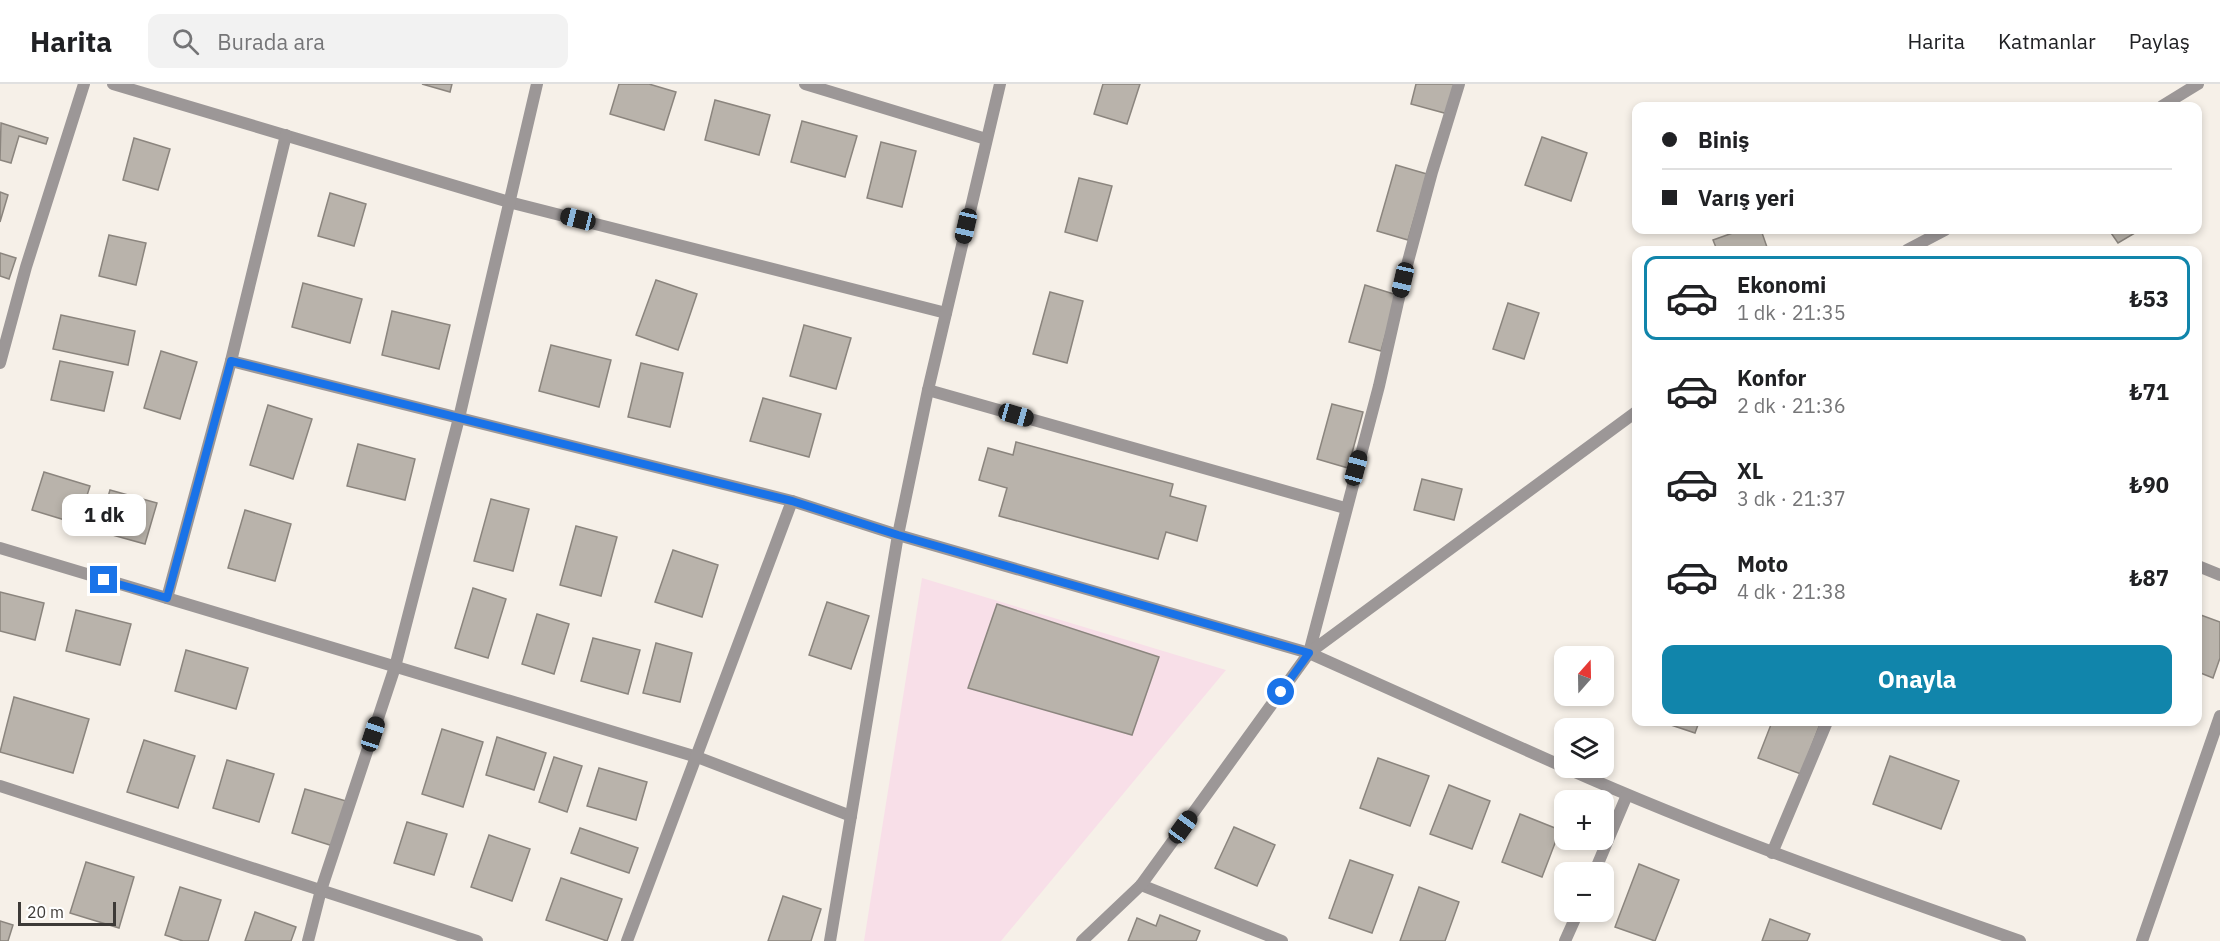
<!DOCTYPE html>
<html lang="tr">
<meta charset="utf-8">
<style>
:root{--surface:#fff;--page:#f2f2f2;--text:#202124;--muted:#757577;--line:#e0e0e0;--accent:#1185ab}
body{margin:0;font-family:"IBM Plex Sans",sans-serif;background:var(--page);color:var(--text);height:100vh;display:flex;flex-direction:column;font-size:22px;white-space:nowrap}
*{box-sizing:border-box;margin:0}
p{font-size:20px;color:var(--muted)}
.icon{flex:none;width:33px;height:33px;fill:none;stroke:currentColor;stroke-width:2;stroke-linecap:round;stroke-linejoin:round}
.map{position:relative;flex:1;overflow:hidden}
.details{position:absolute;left:1632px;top:162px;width:570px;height:480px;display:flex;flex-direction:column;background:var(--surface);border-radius:12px;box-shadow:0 3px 9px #0003}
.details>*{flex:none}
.banner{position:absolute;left:1632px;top:18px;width:570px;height:132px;border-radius:12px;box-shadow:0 3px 9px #0003;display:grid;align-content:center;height:132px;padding:0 30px;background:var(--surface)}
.needle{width:39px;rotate:20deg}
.fabs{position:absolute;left:1554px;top:562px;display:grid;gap:12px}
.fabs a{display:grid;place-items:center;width:60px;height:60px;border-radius:12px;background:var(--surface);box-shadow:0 3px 9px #0003;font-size:30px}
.scale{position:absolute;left:18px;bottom:15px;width:98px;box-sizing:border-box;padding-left:6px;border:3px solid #3d3a37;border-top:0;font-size:16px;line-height:21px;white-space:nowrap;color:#3d3a37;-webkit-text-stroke:4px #fff;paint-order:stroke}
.end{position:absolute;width:27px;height:27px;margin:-14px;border:8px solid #1a73e8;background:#fff;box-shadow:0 0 0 3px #fff}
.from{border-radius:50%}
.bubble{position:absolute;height:42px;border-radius:12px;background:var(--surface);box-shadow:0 3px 9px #0003;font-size:20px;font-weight:700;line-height:42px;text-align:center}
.car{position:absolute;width:18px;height:36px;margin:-18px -9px;border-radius:8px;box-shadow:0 0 4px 2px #0007;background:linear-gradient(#222 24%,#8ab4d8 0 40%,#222 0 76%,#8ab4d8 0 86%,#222 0)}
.banner b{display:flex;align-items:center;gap:21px;height:57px;font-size:22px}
.banner b+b{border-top:2px solid var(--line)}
.banner i{width:15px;height:15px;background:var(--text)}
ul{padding:10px 0 0;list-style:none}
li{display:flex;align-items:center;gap:18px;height:84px;margin:0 12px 9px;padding:0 18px;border:3px solid transparent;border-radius:12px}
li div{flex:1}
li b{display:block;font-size:22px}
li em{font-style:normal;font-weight:700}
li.selected{border-color:var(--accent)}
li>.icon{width:54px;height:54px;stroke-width:1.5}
.action{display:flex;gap:12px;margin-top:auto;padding:12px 30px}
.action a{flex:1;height:69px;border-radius:12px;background:var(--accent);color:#fff;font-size:24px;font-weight:700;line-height:69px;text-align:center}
header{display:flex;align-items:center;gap:36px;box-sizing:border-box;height:84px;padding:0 30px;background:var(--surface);border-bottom:2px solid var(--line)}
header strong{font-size:28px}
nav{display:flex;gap:33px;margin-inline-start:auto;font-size:21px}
.search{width:420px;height:54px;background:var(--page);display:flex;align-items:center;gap:15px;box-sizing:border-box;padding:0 21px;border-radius:12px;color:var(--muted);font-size:22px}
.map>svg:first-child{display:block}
.education{fill:#f8dfe8}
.building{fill:#b9b3ab;stroke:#8b857e;stroke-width:1.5}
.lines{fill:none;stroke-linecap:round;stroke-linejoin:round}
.minor{stroke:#9c9797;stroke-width:12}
.tertiary{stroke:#9c9797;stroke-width:12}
.route{stroke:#1a73e8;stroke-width:8}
</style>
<header>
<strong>Harita</strong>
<div class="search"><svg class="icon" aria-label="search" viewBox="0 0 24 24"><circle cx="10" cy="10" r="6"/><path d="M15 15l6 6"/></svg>Burada ara</div>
<nav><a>Harita</a><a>Katmanlar</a><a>Paylaş</a></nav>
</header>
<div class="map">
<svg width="2220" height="857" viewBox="0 0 2220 857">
<rect width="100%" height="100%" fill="#f6f0e8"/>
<polygon class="education" points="922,494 1226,586 1001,857 864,857"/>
<g class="building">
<polygon points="422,0 452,0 450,8"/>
<polygon points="619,0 649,0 676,8 664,46 610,30"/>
<polygon points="1103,0 1140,0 1127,40 1094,30"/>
<polygon points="1416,0 1457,0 1448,30 1411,20"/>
<polygon points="715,16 770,31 759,71 705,56"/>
<polygon points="802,37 857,52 845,93 791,78"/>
<polygon points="1,39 48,54 46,60 19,52 11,79 0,76"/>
<polygon points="1542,53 1587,69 1571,117 1525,101"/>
<polygon points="134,54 170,65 158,106 123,96"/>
<polygon points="881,58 916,67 902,123 867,114"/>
<polygon points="1396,81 1427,90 1408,156 1377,147"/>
<polygon points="1079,94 1112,102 1097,157 1065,148"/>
<polygon points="0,108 8,111 0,138"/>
<polygon points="330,109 366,120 354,162 318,152"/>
<polygon points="1741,146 1761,146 1768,166 1717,166 1713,156"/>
<polygon points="2109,146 2140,146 2118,159"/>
<polygon points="109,151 146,159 136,201 99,192"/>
<polygon points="0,169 16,174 9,195 0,192"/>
<polygon points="656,196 697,210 678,266 636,251"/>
<polygon points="303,199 362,215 350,259 292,243"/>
<polygon points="1365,201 1397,211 1381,267 1349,258"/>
<polygon points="1050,208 1083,217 1067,279 1033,270"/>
<polygon points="1508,219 1539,229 1524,275 1493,265"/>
<polygon points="392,227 450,241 439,285 382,271"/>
<polygon points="61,231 135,247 128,281 53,265"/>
<polygon points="804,241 851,254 836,305 790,292"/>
<polygon points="551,261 611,276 599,323 539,307"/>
<polygon points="161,267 197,278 180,335 144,324"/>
<polygon points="60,277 113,288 104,327 51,316"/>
<polygon points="641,279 683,289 670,343 628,333"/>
<polygon points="763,314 821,330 809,373 750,357"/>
<polygon points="1332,320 1363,328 1348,384 1317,375"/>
<polygon points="268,321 312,335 293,395 250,381"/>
<polygon points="1016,358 1173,400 1170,412 1206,422 1197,457 1166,448 1158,475 999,432 1007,404 979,396 988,364 1013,371"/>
<polygon points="358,360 415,375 405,416 347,402"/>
<polygon points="44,388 90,402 78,440 32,426"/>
<polygon points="1422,395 1462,405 1454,436 1414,426"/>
<polygon points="110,406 157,419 145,460 98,447"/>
<polygon points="491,415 529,425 513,487 474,477"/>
<polygon points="245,426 291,440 275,497 228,484"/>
<polygon points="576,442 617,453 601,512 560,501"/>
<polygon points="673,466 718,481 702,533 655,518"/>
<polygon points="473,504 506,515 488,574 455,564"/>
<polygon points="0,508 44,519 35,556 0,547"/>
<polygon points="827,518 869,532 851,585 809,571"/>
<polygon points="997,520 1159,573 1132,651 968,604"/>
<polygon points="76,526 131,540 120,581 66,567"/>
<polygon points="537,530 569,540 554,590 522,580"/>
<polygon points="2198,530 2220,538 2220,574 2213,594 2198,588"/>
<polygon points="593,554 640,566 628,610 581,597"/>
<polygon points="656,559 692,569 680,618 643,609"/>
<polygon points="186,566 248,584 236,625 175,607"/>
<polygon points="14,613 89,635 73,689 0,668"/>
<polygon points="1662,638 1699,638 1695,649"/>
<polygon points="1772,638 1812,638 1820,640 1801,690 1758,674"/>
<polygon points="442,645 483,658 463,723 422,710"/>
<polygon points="497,653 546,669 534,706 486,691"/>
<polygon points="144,656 195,672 178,724 127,708"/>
<polygon points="1890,672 1959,697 1941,745 1873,720"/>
<polygon points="554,673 582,682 567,728 539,718"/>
<polygon points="1378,674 1429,692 1410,742 1360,724"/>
<polygon points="227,676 274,690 259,738 213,724"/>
<polygon points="599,684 647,698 636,736 587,722"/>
<polygon points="1449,701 1490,717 1472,765 1430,750"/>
<polygon points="305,705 346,717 333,762 292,749"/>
<polygon points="1520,730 1560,746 1542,793 1502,778"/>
<polygon points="407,738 447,750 434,791 394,779"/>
<polygon points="1234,743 1275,761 1257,802 1215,784"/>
<polygon points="580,744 638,764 629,789 571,769"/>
<polygon points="489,751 530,765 512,817 471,803"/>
<polygon points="1350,776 1393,791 1372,849 1329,834"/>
<polygon points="86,778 134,793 119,844 70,829"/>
<polygon points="1639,780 1679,796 1655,857 1615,843"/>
<polygon points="561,794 622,815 607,857 546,836"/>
<polygon points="180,803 221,816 208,857 183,857 165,851"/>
<polygon points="1419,803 1459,818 1445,857 1400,857"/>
<polygon points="783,812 821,825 811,857 768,857"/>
<polygon points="255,828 296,843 291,857 245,857"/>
<polygon points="1160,831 1200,847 1196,857 1128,857 1137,834 1156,842"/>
<polygon points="1770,835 1810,850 1807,857 1762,857"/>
<polygon points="0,837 13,841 8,857 0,857"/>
</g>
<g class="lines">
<g class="minor">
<polyline points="113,0 509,118 946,229"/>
<polyline points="805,0 986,55"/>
<polyline points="231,277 792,417 898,451 1309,569 1564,683"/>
<polyline points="0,279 26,183 84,0"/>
<polyline points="928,306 1345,424"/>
<polyline points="0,464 697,673 851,732"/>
<polyline points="2198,482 2220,491"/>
<polyline points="167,514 231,277 286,51"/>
<polyline points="1309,569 1379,302 1403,196 1432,88 1459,0"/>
<path d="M1566 684C1714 750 1867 803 2020 857"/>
<polyline points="0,702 477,857"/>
<polyline points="1772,769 1827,638"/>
<polyline points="1594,789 1627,711"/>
<polyline points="1141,801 1282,857"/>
<polyline points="308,857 321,806 395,583 459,334 537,0"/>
<polyline points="627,857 792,417"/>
<polyline points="1565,857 1578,828"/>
<polyline points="2142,857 2220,632"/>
</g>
<g class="tertiary">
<polyline points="2162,22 2198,0"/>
<polyline points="1907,166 1945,146"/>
<polyline points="830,857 898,451 928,306 1000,0"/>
<polyline points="1082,857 1141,801 1309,569 1636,328"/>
</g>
</g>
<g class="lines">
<polyline class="route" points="104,496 167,514 231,277 792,417 898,451 1309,569 1281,608"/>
</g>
</svg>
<div class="fabs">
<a><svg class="needle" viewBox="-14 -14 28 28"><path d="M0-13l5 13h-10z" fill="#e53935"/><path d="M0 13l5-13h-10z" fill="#757577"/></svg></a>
<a><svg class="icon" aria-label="layers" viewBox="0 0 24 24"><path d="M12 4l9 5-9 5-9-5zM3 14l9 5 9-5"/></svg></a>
<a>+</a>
<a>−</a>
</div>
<div class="scale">20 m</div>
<i class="end from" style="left:1281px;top:608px"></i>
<i class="end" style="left:104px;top:496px"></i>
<div class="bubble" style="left:62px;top:410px;width:84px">1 dk</div>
<i class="car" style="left:578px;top:135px;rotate:284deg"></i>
<i class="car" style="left:966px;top:142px;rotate:193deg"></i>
<i class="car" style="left:1403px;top:196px;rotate:193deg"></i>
<i class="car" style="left:1016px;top:331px;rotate:106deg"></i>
<i class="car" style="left:1356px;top:384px;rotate:15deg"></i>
<i class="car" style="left:373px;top:650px;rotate:18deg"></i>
<i class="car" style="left:1183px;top:743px;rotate:36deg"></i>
<div class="banner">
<b><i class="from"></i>Biniş</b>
<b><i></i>Varış yeri</b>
</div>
<section class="details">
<ul>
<li class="selected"><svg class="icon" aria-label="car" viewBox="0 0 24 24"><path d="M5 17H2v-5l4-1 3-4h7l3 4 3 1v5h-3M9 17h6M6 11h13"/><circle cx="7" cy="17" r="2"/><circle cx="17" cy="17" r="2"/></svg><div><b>Ekonomi</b><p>1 dk · 21:35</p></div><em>₺53</em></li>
<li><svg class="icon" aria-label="car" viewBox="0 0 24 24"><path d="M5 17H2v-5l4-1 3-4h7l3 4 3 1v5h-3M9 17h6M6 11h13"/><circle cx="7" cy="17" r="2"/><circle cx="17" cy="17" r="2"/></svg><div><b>Konfor</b><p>2 dk · 21:36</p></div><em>₺71</em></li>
<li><svg class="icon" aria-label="car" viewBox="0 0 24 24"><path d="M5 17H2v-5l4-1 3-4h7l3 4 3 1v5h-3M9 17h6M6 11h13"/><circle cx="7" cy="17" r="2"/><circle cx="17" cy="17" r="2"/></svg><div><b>XL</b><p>3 dk · 21:37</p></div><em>₺90</em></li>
<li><svg class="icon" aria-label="car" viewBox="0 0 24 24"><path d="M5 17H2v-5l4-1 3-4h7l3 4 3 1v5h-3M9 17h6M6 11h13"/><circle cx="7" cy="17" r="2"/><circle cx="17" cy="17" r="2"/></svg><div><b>Moto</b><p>4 dk · 21:38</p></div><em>₺87</em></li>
</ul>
<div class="action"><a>Onayla</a></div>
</section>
</div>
